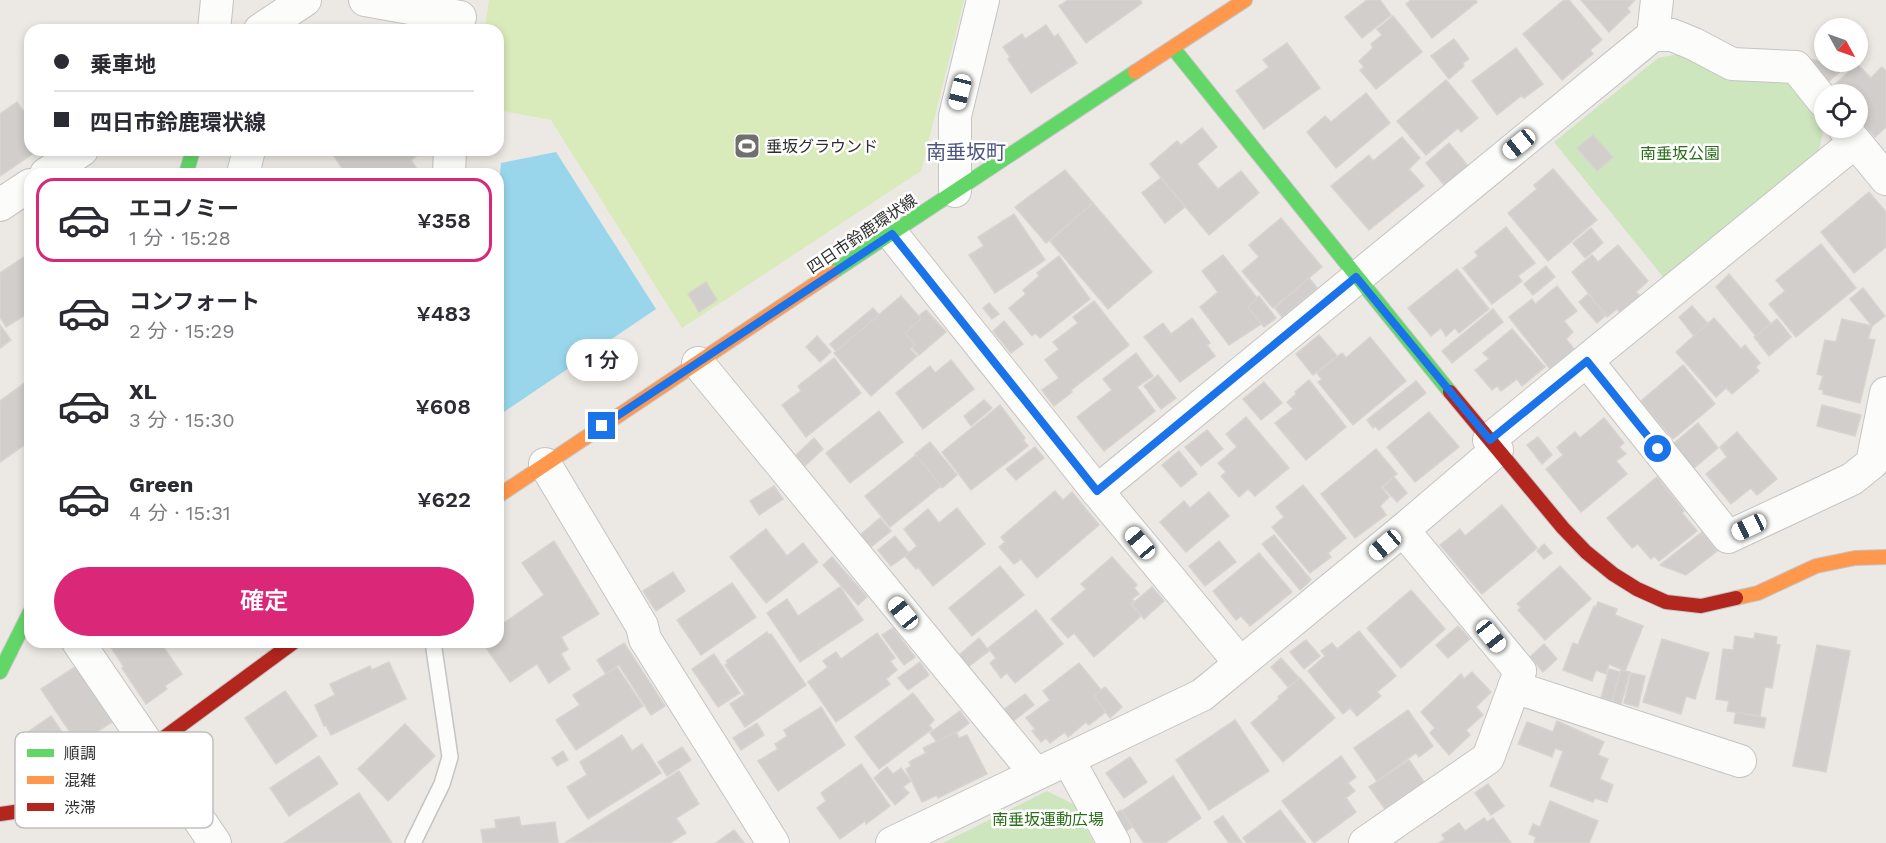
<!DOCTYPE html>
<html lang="ja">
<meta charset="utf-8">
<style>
:root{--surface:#fff;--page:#f7f7f7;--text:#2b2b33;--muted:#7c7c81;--line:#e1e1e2;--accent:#db2777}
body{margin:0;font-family:"Work Sans","Noto Sans JP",sans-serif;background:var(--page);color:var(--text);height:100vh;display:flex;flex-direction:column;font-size:22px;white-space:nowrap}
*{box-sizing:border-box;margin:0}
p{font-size:20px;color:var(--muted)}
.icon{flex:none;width:33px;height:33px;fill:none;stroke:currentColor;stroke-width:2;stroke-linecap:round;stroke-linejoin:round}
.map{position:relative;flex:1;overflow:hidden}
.sheet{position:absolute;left:24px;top:168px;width:480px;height:480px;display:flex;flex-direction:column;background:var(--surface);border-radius:18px;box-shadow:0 3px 9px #0003}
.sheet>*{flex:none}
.guide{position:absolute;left:24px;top:24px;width:480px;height:132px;border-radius:18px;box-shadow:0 3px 9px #0003;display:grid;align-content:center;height:132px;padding:0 30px;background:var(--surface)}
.needle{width:39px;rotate:130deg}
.buttons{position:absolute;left:1814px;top:18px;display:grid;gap:12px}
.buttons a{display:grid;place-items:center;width:54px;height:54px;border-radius:50%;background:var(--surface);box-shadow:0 3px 9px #0003;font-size:30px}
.end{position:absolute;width:27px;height:27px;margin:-14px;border:8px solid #1a73e8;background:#fff;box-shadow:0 0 0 3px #fff}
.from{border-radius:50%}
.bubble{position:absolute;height:42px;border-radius:21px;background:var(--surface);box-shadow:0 3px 9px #0003;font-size:20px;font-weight:600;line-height:42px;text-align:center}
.car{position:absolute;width:18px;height:36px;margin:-18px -9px;border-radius:8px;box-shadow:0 0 4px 2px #0007;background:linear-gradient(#fff 24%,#345 0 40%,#fff 0 76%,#345 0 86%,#fff 0)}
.guide b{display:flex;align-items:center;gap:21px;height:57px;font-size:22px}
.guide b+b{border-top:2px solid var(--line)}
.guide i{width:15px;height:15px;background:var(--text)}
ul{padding:10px 0 0;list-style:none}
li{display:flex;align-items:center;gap:18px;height:84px;margin:0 12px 9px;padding:0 18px;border:3px solid transparent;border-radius:18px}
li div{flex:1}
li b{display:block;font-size:22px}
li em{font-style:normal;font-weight:600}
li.selected{border-color:var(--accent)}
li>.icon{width:54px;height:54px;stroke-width:1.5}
.primary-button{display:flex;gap:12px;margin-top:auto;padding:12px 30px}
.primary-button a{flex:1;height:69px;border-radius:36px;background:var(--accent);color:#fff;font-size:24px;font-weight:600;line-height:69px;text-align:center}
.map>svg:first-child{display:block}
.green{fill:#cee6be}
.pitch{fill:#d9eabb}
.water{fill:#99d6ec}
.building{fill:#d1cecb;stroke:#d7d4d0;stroke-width:1.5}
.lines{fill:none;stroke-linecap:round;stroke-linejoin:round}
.lane-casing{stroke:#c5c4c5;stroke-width:18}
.street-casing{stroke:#c5c4c5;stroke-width:34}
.fast-casing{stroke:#c5c4c5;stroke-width:16}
.slow-casing{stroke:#c5c4c5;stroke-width:16}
.jam-casing{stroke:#c5c4c5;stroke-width:16}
.lane{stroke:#fcfcfb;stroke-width:15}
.street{stroke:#fcfcfb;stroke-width:32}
.fast{stroke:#63d668;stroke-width:14}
.slow{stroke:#ff974d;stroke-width:14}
.jam{stroke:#b3261e;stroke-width:14}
.route{stroke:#1a73e8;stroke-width:8}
.labels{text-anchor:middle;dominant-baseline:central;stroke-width:5;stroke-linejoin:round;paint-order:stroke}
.poi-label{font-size:16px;fill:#2e2e2e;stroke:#fff;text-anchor:start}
.park-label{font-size:16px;fill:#2c6e1b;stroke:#fff}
.street-label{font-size:16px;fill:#2e2e2e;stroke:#fff}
.quarter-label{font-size:20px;fill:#4d5680;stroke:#fff}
.key{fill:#fff;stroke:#c0c0c0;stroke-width:1.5}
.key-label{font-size:16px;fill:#2e2e2e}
</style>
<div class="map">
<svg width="1886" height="843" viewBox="0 0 1886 843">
<rect width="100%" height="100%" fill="#ece8e4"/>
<g class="green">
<polygon points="1678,54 1726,77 1789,81 1824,128 1819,150 1664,278 1554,142 1658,58"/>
<polygon points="1047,791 1073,804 1094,843 943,843"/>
</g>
<polygon class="pitch" points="489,0 964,0 921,171 682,328 551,120 498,110 498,30 485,30"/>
<polygon class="water" points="556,152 656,309 498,416 498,200 501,163"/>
<g class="building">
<polygon points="1068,0 1140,0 1142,3 1086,43 1059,6"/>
<polygon points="1367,0 1380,0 1391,15 1362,38 1345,17"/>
<polygon points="1411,0 1476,0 1477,2 1432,38 1406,4"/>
<polygon points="1564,0 1569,0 1602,40 1590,50 1593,54 1562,80 1523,34"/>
<polygon points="1581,0 1635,0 1627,8 1630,12 1609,32"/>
<polygon points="1393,16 1422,52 1376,89 1360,70 1364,67 1359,61 1373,48 1371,44 1382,35 1377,29"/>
<polygon points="1046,25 1054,37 1058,34 1077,63 1031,93 1008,59 1010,57 1003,47 1022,34 1025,39"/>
<polygon points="1454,39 1469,59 1463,63 1464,66 1449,79 1431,56"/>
<polygon points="1287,43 1320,88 1264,129 1236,91 1269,67 1263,60"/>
<polygon points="1516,48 1543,84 1524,98 1521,96 1497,115 1472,81"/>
<polygon points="1810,59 1824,62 1850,63 1828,82"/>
<polygon points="1857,64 1871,78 1882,67 1886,71 1886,127 1875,137 1857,118 1857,94 1836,94 1831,88"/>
<polygon points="1446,80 1478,118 1461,132 1458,128 1426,155 1397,121"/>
<polygon points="1366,93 1390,123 1336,168 1307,132 1325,116 1331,122"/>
<polygon points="17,102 23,111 28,107 30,111 30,150 38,150 0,176 0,114"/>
<polygon points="1202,128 1217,147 1197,164 1218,189 1241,171 1259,193 1209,235 1150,164 1177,141 1181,145"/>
<polygon points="1593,135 1613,157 1597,171 1577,148"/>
<polygon points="1402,137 1420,158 1409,169 1424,186 1369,230 1331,186 1369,155 1373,161"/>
<polygon points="1449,143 1468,166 1444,185 1426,163"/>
<polygon points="330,150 416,150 419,154 411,160 420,174 346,174"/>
<polygon points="1553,169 1597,220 1548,261 1508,213 1537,189 1534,185"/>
<polygon points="1065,170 1093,203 1046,243 1015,207"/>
<polygon points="1161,178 1185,207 1165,223 1142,193"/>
<polygon points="1869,192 1886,212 1886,247 1854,273 1821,232"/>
<polygon points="1093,203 1152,272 1108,309 1050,241"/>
<polygon points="1014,214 1045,260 995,293 969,255 984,246 978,237"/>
<polygon points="1281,218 1322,267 1273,308 1242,271 1259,257 1249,245"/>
<polygon points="1506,227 1535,263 1518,276 1522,281 1492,304 1463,268 1478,256 1475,252"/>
<polygon points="1591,228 1603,243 1585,258 1573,243"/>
<polygon points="1821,244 1856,288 1796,337 1769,304 1785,291 1776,280"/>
<polygon points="1618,245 1648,281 1636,292 1640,296 1619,312 1617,309 1607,317 1572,272 1592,255 1598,262"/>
<polygon points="30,253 30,312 6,327 0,317 0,273"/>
<polygon points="1223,255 1257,298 1258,300 1248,307 1261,324 1229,345 1200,307 1218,292 1202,271"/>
<polygon points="1059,256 1090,299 1040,338 1035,333 1032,336 1009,308 1026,294 1023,290 1039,276 1037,273"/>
<polygon points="1546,266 1555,277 1533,295 1524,284"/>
<polygon points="1457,269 1489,309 1459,333 1455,328 1446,336 1441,328 1431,336 1408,308"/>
<polygon points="1729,274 1771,324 1756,336 1716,287"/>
<polygon points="1309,278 1317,288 1282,317 1275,308"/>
<polygon points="706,282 717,300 699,312 688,294"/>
<polygon points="1557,286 1577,311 1564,321 1573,332 1566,339 1574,349 1550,369 1509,317 1532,299 1535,304"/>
<polygon points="1863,288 1885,316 1872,326 1850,299"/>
<polygon points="1588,294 1606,315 1597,323 1579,302"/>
<polygon points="901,296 921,319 905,333 915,345 910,349 917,356 871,396 834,353"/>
<polygon points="1259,296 1276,318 1264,327 1248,307"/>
<polygon points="1094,301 1129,345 1071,390 1072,392 1054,406 1042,390 1059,378 1045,360 1059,349 1053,342 1078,323 1073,317"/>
<polygon points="989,303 999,314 992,319 983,308"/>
<polygon points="1692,306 1708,324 1694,336 1679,317"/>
<polygon points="873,308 879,315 836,351 830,344"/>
<polygon points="1493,309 1503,322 1452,363 1442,351"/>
<polygon points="926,310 946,332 919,355 912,348 915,345 905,333 921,319 919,316"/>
<polygon points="1192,318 1210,343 1207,345 1215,356 1180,382 1144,337 1163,323 1171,334"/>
<polygon points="1714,318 1741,349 1745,345 1760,363 1756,367 1759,371 1732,394 1726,388 1716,397 1676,352"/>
<polygon points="1777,319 1791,337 1769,356 1754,337"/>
<polygon points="1842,319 1872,326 1868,339 1875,340 1860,403 1823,394 1823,390 1819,389 1823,376 1817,374 1825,340 1836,342"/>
<polygon points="1004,321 1023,344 1011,353 993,331"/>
<polygon points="0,325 11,340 0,348"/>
<polygon points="1512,329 1545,367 1522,386 1517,379 1501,391 1497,386 1492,390 1475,370 1489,359 1483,353"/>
<polygon points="1319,335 1337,356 1313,375 1296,354"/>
<polygon points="817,336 831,352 820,362 806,347"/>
<polygon points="1370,337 1406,381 1353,425 1318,382 1322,379 1317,373 1342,353 1346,358"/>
<polygon points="1136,353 1153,376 1137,387 1155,411 1104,451 1077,417 1112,390 1103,379"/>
<polygon points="834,358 861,393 806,437 782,405 801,391 798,386"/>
<polygon points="951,360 974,389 923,429 896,393 930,366 935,373"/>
<polygon points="1683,365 1715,404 1673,439 1641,401"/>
<polygon points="1158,375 1176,398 1161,409 1144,386"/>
<polygon points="30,379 30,441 0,462 0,401"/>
<polygon points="1309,380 1346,427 1306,460 1275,423 1293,409 1287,402 1296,394 1295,392"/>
<polygon points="1416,381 1426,393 1379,430 1375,426 1373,428 1367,420"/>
<polygon points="1264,382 1282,403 1261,420 1243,399"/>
<polygon points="984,400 992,408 971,426 964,416"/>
<polygon points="1000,405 1025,438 1023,440 1028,446 971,490 942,452"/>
<polygon points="1822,405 1861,415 1855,436 1817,426"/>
<polygon points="879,411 903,442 850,483 826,453"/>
<polygon points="1429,412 1459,447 1415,482 1387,447"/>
<polygon points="1246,417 1289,468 1255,496 1248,489 1239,497 1221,476 1226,472 1218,463 1237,447 1226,434"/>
<polygon points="1604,418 1624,443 1619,447 1626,454 1616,461 1627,474 1581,512 1546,469 1563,455 1557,447 1575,432 1580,438"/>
<polygon points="1698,423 1718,448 1693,469 1673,444"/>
<polygon points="1207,430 1223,449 1201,466 1185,447"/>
<polygon points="1737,432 1777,479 1757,495 1751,488 1731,504 1706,474 1727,457 1720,447"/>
<polygon points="1538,437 1552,455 1542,464 1527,445"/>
<polygon points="814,438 823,449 805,466 796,455"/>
<polygon points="930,442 957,475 942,488 915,454"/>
<polygon points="1035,447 1044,458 1016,480 1006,469"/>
<polygon points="1376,449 1397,474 1381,487 1389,497 1380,506 1386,515 1355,538 1321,494"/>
<polygon points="1179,451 1197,474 1181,487 1162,465"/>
<polygon points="916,455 941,486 890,527 865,496"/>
<polygon points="1394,477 1407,493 1397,502 1383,487"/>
<polygon points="1657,477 1684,511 1682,513 1697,531 1659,561 1654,556 1651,559 1638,544 1632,548 1607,518"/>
<polygon points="1303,485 1346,538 1328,553 1331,557 1310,573 1272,527 1284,517 1276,507"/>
<polygon points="774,486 783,499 759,515 750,501"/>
<polygon points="1055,491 1063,500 1072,492 1099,525 1037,578 1021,559 1014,564 999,547 1005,542 1001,537"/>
<polygon points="1209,492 1229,516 1186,552 1160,522 1184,501 1190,508"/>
<polygon points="1502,505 1537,548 1482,594 1440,545 1460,529 1465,536"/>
<polygon points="957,508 985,544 933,586 918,567 916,569 905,556 917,546 904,529 928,509 939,523"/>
<polygon points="880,518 891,531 871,547 860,535"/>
<polygon points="766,529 787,556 803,543 818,562 766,603 730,557"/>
<polygon points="1702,532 1717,551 1686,575 1660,565"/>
<polygon points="1274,535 1311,580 1300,590 1262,544"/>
<polygon points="895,536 909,553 891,566 878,550"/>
<polygon points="554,541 599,614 561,637 568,649 561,654 570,669 549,683 537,664 510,682 482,642 498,642 498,627 544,595 522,563"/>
<polygon points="1219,541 1236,562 1205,586 1189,566"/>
<polygon points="1544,544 1552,553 1544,559 1537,551"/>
<polygon points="1259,553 1292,592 1250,626 1241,616 1236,620 1213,591"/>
<polygon points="832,557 867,597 858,605 823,565"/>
<polygon points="1112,557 1137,585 1134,588 1139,594 1132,599 1134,601 1131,604 1141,616 1094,657 1074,633 1068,638 1051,619 1086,589 1081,584"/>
<polygon points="1000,566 1024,595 972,636 949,608"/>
<polygon points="1560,566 1591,599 1545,640 1518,610 1521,607 1517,604"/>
<polygon points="673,572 685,591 656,611 643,591"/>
<polygon points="732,583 756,617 701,655 677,620"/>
<polygon points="840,587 863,620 800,662 767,613 787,599 798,616"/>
<polygon points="1152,587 1164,601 1144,619 1132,604"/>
<polygon points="1411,590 1445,629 1401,668 1367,628"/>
<polygon points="1598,602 1617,609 1615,615 1643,626 1625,671 1609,664 1606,674 1596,670 1592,681 1563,670 1573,643 1578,645 1594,606 1596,607"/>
<polygon points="1036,610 1063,644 1015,683 1007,673 1001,678 990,663 996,658 988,648"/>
<polygon points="1458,626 1470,639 1448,658 1436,645"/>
<polygon points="893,628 915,657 904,665 882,635"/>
<polygon points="1359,631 1396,676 1377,692 1381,696 1357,716 1350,708 1343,714 1308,671 1325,656 1321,651 1332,643 1337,649"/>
<polygon points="767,632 769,635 771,634 806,685 745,727 730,704 745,694 725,665 728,663 726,661"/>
<polygon points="877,633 895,658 890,661 897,670 886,679 890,684 836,722 808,682 828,667 823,661 836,652 841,659"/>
<polygon points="1755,633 1777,637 1776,644 1780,645 1772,688 1765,687 1760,716 1727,711 1729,701 1716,699 1723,649 1733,650 1735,636 1754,639"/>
<polygon points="979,638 989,651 968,667 959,655"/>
<polygon points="1662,639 1709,653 1695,699 1686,696 1681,714 1643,702"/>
<polygon points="1306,640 1320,656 1304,669 1290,652"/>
<polygon points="110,642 160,642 182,674 165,686 167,689 146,704 122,668 124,667 108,643"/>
<polygon points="624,643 665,706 651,715 619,665 606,674 597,660"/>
<polygon points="1544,644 1557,659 1543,672 1530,657"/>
<polygon points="1817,645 1850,651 1826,772 1793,766"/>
<polygon points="714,654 740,693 718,707 692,669"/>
<polygon points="1281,658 1299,678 1288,687 1271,667"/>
<polygon points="389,662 406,699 331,735 326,725 324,726 315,705 335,695 330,684 370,666 372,670"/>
<polygon points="920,662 929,675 908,690 898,678"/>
<polygon points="1079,663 1101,690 1094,696 1107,711 1089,725 1086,722 1068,737 1065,732 1050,743 1046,738 1041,742 1032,731 1035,729 1026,718 1050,700 1043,691"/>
<polygon points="78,665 89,682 87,684 112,722 78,744 41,689"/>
<polygon points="617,667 643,706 576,750 556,720 580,705 573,695"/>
<polygon points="1609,669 1620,672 1612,701 1601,698"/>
<polygon points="1621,670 1630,672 1621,704 1612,701"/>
<polygon points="1472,672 1491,692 1476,707 1483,715 1466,730 1470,735 1449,755 1430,733 1435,728 1421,712 1461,674 1464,679"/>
<polygon points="1631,673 1645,676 1638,707 1624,703"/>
<polygon points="1300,678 1335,718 1283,762 1251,723 1279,699 1278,697"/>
<polygon points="1105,687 1122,707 1110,718 1094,696"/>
<polygon points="285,691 317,736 276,764 245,718"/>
<polygon points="913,693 934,720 929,725 932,729 879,769 855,737"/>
<polygon points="1025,694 1034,705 1012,722 1003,710"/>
<polygon points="821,707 845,745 778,791 758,761 778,749 775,744 787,736 784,730"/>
<polygon points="1408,710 1433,746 1419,757 1416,753 1377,781 1354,748"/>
<polygon points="960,711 969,723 956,733 956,732 937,742 930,733"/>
<polygon points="1736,712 1766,718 1764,728 1734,723"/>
<polygon points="51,716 68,741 45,758 28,732"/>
<polygon points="1235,720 1269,771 1209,810 1176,760"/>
<polygon points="1557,721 1604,742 1598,755 1608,759 1600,779 1613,785 1607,802 1595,798 1593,802 1550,786 1563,751 1555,748 1552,757 1518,744 1527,722 1553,732"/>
<polygon points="757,723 764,735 741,750 733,738"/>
<polygon points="405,724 435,756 388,801 358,769"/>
<polygon points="956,732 959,738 967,735 987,774 938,798 937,795 922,802 906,769 911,766 909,762 926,753 923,748"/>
<polygon points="622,735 632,751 642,744 661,773 588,819 567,787 587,775 580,762"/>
<polygon points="682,747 691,760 667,776 658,762"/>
<polygon points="563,751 568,760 557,766 552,758"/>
<polygon points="319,756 338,784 289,816 270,788"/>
<polygon points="1341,756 1356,777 1348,783 1355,791 1346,798 1356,812 1314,843 1282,801"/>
<polygon points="1130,757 1147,782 1124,798 1106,773"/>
<polygon points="1409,760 1424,782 1385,809 1369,787"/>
<polygon points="861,764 890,806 866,824 865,821 840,839 817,808 826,801 821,793"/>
<polygon points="887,767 893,774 901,768 911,781 903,787 909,793 895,805 874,778"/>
<polygon points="679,771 699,804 676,818 686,833 670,843 566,842"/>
<polygon points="1173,776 1201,818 1165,843 1144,843 1122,811"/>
<polygon points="1488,784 1504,806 1491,815 1475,793"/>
<polygon points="359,793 392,843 284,843"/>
<polygon points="1550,801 1598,821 1589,843 1534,843 1536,837 1529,834 1533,824 1540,827"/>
<polygon points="1121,810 1132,827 1126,831 1115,814"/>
<polygon points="1280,810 1306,843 1247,843 1243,838"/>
<polygon points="1223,816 1242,843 1229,843 1214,822"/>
<polygon points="519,817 521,826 555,822 558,843 483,843 481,830 496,828 495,820"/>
<polygon points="1484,818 1487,822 1493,818 1511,843 1439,843 1445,839 1442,835 1459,823 1465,831"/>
<polygon points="734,830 744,843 716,843"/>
</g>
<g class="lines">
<g class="lane-casing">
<polyline id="lane" points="413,843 442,784 450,757 433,642"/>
</g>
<g class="street-casing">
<g id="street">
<polyline points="365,0 460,17"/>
<polyline points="214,30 217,0"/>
<polyline points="260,30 305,0"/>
<polyline points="1653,35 1657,0"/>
<polyline points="1844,128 1886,179"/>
<polyline points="46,174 82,150"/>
<polyline points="243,174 249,150"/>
<polyline points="449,174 450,150"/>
<polyline points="955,191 955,116 983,0"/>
<polyline points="0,205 30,185"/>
<polyline points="892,234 1097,491 1240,663"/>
<polyline points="1587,361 1728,537 1852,479 1872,463 1886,393"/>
<polyline points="698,363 1036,774"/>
<polyline points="1489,440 1855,142"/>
<polyline points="545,464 642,626 645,639 773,843"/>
<polyline points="1097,491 1653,35 1672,35 1694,44 1732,64 1796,67 1824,102"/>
<polyline points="78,642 215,843"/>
<polyline points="1514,687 1740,761"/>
<polyline points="1068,759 1114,843"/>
<polyline points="892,843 1202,695 1403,530 1497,450"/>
<polyline points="1365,843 1488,758 1520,671 1403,530"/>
</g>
</g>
<g class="fast-casing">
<g id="fast">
<polyline points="1173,48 1450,392"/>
<polyline points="186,174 193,150"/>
<polyline points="833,272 1135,72"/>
<polyline points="0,672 30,612"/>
</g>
</g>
<g class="slow-casing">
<g id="slow">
<polyline points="1135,72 1245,0"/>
<polyline points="498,496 833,272"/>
<polyline points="1736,598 1758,593 1816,566 1855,558 1886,557"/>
</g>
</g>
<g class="jam-casing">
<g id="jam">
<polyline points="1450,392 1563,528 1586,552 1613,574 1637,589 1666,602 1701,606 1736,598"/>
<polyline points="0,814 55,806 89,790 150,748 294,642"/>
</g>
</g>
<use href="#lane" class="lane"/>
<use href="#street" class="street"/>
<use href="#fast" class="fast"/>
<use href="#slow" class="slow"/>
<use href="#jam" class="jam"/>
</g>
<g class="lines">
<polyline class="route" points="602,426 892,234 1097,491 1356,277 1490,440 1587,361 1658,449"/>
</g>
<defs>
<g id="stadium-square" transform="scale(1.35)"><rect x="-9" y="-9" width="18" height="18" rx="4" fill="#706f6e" stroke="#fff"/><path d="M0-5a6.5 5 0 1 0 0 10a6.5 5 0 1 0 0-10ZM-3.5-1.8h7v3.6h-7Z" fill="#fff"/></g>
</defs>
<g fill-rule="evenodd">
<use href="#stadium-square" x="747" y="146"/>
</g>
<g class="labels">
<g class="poi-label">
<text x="766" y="146">垂坂グラウンド</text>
</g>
<g class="park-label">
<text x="1680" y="153">南垂坂公園</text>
<text x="1048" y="819">南垂坂運動広場</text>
</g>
<g class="street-label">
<text transform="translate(862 234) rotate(-34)">四日市鈴鹿環状線</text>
</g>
<g class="quarter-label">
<text x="966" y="152">南垂坂町</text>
</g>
</g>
<rect x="15" y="732" width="198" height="96" rx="9" class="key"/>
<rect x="27" y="749" width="27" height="8" fill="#63d668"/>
<rect x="27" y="776" width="27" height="8" fill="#ff974d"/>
<rect x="27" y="803" width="27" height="8" fill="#b3261e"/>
<g class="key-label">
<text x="64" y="759">順調</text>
<text x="64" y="786">混雑</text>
<text x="64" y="813">渋滞</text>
</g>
</svg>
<div class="buttons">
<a><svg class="needle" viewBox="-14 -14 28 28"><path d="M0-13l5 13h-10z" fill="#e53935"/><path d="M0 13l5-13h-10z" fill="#7c7c81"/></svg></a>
<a><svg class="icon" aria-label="locate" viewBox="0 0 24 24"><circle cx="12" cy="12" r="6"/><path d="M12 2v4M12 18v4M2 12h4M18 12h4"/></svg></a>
</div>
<i class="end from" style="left:1658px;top:449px"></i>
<i class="end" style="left:602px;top:426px"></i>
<div class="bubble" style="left:566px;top:339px;width:72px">1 分</div>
<i class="car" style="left:960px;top:92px;rotate:194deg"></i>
<i class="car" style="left:1519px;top:144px;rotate:231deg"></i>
<i class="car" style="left:1749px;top:527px;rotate:245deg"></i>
<i class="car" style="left:1140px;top:543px;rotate:320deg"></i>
<i class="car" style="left:1385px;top:545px;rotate:230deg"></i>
<i class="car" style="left:903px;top:613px;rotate:321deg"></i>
<i class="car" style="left:1491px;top:636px;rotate:141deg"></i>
<div class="guide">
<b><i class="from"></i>乗車地</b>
<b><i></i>四日市鈴鹿環状線</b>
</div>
<section class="sheet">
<ul>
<li class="selected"><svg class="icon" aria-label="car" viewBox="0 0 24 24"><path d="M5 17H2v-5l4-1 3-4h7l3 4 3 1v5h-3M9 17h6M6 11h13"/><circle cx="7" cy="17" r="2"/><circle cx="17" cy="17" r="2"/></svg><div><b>エコノミー</b><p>1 分 · 15:28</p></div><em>¥358</em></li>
<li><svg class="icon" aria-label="car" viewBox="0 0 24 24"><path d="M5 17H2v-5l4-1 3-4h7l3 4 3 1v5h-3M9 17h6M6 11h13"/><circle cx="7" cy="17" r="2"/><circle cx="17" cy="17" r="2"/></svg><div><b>コンフォート</b><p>2 分 · 15:29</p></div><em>¥483</em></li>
<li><svg class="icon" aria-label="car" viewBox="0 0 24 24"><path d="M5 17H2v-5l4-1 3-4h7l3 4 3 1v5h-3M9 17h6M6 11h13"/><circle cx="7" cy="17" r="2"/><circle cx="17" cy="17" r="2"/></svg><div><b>XL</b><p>3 分 · 15:30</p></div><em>¥608</em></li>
<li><svg class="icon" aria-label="car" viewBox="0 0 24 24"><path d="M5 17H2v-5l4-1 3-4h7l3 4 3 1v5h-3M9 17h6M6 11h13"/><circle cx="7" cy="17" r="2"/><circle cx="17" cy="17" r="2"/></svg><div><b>Green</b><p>4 分 · 15:31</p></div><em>¥622</em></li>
</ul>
<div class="primary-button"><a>確定</a></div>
</section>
</div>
